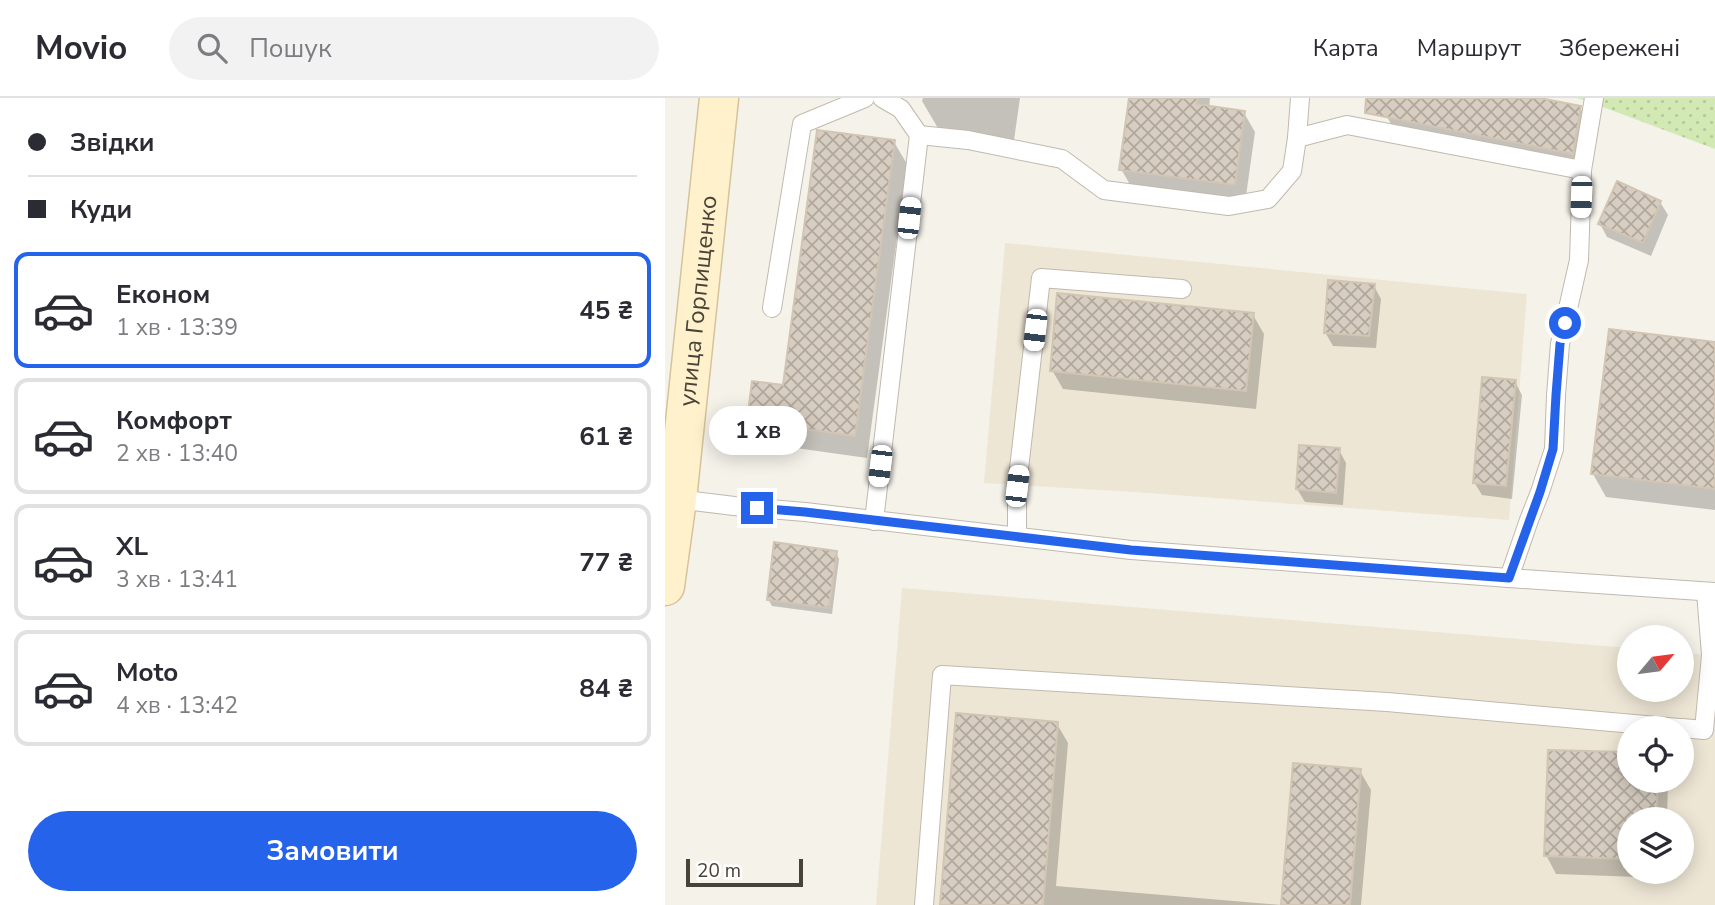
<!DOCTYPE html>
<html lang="uk">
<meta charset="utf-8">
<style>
:root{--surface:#fff;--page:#f2f2f3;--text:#2b2b33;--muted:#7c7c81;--line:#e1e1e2;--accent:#2563eb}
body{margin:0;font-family:"Nunito Sans",sans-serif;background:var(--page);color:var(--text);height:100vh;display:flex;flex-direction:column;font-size:26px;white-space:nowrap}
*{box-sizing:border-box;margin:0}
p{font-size:23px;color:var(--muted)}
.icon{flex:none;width:38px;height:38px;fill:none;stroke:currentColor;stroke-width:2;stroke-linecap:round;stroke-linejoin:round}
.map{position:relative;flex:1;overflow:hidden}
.drawer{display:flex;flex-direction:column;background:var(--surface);width:665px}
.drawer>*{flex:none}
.banner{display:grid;align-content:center;height:154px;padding:0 28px;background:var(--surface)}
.needle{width:46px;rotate:61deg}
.buttons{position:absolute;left:952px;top:527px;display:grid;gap:14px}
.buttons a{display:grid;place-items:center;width:77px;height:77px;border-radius:50%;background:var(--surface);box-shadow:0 4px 18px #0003;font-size:35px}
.scale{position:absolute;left:21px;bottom:18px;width:117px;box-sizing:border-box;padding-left:7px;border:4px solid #494238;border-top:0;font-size:19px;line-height:24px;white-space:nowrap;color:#494238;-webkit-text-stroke:5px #fff;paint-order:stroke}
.end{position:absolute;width:32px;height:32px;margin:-16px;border:9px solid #2563eb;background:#fff;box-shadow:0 0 0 4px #fff}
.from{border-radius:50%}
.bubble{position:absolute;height:49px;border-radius:24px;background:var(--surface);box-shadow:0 4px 18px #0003;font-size:23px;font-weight:700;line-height:49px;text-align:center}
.car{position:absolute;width:21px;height:42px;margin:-21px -10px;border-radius:9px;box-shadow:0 0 5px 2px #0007;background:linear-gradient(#fff 24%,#345 0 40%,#fff 0 76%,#345 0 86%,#fff 0)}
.banner b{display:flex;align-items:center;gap:24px;height:66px;font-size:26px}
.banner b+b{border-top:2px solid var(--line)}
.banner i{width:18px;height:18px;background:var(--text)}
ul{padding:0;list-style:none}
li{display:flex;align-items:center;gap:21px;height:116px;margin:0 14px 10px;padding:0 14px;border:4px solid var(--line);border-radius:14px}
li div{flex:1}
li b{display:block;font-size:26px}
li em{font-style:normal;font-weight:700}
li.on{border-color:var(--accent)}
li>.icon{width:63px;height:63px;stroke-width:1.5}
.action{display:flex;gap:14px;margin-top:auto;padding:14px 28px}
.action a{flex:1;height:80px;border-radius:42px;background:var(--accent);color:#fff;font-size:28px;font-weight:700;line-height:80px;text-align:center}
header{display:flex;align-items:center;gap:42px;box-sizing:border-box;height:98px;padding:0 35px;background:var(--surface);border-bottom:2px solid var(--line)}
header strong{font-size:33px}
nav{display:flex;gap:38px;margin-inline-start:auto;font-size:24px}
.search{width:490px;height:63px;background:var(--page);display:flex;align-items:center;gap:18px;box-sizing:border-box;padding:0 24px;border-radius:38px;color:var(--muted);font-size:26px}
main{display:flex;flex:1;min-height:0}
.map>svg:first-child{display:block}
.education{fill:#eee6d5;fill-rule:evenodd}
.grass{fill:url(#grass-dots)}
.shadow{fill:#0003}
.building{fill:url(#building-cross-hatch);stroke:#d2c5b3;stroke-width:2}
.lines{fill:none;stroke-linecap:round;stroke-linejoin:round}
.service-casing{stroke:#c1b9ad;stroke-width:20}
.secondary-casing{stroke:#d5c49a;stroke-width:41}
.service{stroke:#fff;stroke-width:18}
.secondary{stroke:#fef1cb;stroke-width:38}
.route{stroke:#2563eb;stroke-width:9}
.labels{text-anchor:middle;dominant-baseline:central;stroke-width:6;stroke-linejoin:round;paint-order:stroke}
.street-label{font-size:24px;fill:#494238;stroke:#fff}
</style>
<header>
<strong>Movio</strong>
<div class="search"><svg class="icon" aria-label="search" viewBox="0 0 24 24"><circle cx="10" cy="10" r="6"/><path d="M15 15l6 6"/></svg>Пошук</div>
<nav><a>Карта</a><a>Маршрут</a><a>Збережені</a></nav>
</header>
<main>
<section class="drawer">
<div class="banner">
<b><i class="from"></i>Звідки</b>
<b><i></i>Куди</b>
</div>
<ul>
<li class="on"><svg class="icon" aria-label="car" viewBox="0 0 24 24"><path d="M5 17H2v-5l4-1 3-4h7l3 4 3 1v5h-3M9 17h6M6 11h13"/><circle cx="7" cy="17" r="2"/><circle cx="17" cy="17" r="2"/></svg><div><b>Економ</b><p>1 хв · 13:39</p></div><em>45 ₴</em></li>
<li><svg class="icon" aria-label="car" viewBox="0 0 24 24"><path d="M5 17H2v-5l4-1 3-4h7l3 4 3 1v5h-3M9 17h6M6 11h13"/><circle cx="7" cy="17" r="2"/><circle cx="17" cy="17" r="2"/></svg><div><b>Комфорт</b><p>2 хв · 13:40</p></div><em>61 ₴</em></li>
<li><svg class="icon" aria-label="car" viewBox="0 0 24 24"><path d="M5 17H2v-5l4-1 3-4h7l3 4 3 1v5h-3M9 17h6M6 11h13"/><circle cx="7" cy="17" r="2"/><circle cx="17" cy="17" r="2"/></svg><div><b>XL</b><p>3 хв · 13:41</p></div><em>77 ₴</em></li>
<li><svg class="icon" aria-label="car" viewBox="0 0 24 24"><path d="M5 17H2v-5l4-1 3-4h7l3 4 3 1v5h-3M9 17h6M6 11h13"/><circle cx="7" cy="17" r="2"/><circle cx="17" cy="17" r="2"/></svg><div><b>Moto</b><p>4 хв · 13:42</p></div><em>84 ₴</em></li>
</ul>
<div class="action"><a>Замовити</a></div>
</section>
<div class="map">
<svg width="1050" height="807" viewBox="0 0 1050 807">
<defs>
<pattern id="grass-dots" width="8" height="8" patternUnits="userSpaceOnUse" patternTransform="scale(1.75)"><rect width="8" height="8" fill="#d2e9b4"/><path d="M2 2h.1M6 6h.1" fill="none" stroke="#b6c99c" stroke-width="1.8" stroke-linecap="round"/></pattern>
<pattern id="building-cross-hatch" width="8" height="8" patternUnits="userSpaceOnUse" patternTransform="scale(1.75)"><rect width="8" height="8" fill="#d7cdc0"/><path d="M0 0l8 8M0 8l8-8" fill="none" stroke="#b0a89d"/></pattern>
</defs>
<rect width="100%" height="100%" fill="#f5f2ea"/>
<g class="education">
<polygon points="340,145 862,196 844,422 469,394 319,385"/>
<path d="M237 490 964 550V592H1017V555L1050 557V807H211ZM964 630H1017V682H964ZM964 721H1017V774H964Z"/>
</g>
<polygon class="grass" points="911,0 1050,0 1050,51 919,2"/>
<g class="shadow">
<polygon points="258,0 355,0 349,42 274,32 257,3"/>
<polygon points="466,0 545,0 544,10 579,15 590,34 580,105 467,90 456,71"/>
<polygon points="726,0 866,0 915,10 926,29 918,74 733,38 722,19"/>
<polygon points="229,44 242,66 202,360 96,345 84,323 119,289"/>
<polygon points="995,104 1003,117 986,158 942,139 935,126"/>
<polygon points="709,188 716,201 711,250 668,248 660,234"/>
<polygon points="588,217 599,236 591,311 398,291 387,272"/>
<polygon points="1050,246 1050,412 941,399 928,376"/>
<polygon points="850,284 857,297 847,401 817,397 809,384"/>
<polygon points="674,352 681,365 678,407 640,404 632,391"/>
<polygon points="171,454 174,461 167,516 107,508 103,501"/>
<polygon points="392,626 403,645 391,788 617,807 277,807"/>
<polygon points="885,653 964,656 964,682 1003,682 1002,721 964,721 964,774 1000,774 1000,780 891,776 881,757"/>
<polygon points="695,673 706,692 696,807 618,807"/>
</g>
<g class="building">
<polygon points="464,0 533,0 532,6 580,13 570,87 454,72"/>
<polygon points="701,0 875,0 916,8 908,56 700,15"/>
<polygon points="152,32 230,42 190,338 82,323 87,283 118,287"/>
<polygon points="952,83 996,103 978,145 933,126"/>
<polygon points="663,182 710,186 704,238 659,235"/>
<polygon points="392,195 589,215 581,293 385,273"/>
<polygon points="944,231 1050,244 1050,391 926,376"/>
<polygon points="817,279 851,282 841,388 808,385"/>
<polygon points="634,347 675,350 671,395 631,391"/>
<polygon points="109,444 172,453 164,510 102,502"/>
<polygon points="291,615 393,624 378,807 275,807"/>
<polygon points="883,652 964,654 964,682 993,682 991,721 964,721 964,761 879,758"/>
<polygon points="628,665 696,671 685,807 616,807"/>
</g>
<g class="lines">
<g class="service-casing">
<g id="service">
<polyline points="254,37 303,42 397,61 439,92 564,108 603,101 627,73 632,40 682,27 917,72"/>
<polyline points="632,40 635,0"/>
<polyline points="107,210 137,26 200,0"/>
<polyline points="12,401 69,408 140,414 466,452 844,480 1050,494"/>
<polyline points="209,423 254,37 236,11 217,0"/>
<polyline points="352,438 352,388 376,180 517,191"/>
<polyline points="844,480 864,422 875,394 889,351 891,297 895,246 914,162 917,72 929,0"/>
<polyline points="1017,630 1039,632 1046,557 1041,494"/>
<polyline points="259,807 277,577 722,604 1014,630"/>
</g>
</g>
<g class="secondary-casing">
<g id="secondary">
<path id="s1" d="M0 488 12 401 54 0"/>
</g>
</g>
<use href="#service" class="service"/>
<use href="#secondary" class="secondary"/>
</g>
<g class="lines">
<polyline class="route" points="92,410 140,414 466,452 844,480 875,394 888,351 891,297 895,246 900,225"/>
</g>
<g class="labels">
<g class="street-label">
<text stroke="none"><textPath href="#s1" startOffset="287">улица Горпищенко</textPath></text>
</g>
</g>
</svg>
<div class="buttons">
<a><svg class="needle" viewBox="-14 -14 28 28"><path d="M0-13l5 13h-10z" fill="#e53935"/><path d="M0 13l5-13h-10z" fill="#7c7c81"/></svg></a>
<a><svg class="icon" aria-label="locate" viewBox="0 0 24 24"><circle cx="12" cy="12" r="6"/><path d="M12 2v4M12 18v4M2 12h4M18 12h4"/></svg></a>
<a><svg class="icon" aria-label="layers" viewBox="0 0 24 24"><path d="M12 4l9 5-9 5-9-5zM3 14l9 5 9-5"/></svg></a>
</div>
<div class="scale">20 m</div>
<i class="end from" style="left:900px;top:225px"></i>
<i class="end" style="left:92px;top:410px"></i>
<div class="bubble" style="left:44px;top:308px;width:98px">1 хв</div>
<i class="car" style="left:916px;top:99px;rotate:182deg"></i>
<i class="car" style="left:244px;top:120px;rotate:6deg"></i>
<i class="car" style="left:370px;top:232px;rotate:187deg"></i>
<i class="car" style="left:215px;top:368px;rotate:187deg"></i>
<i class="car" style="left:352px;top:388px;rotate:7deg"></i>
</div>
</main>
